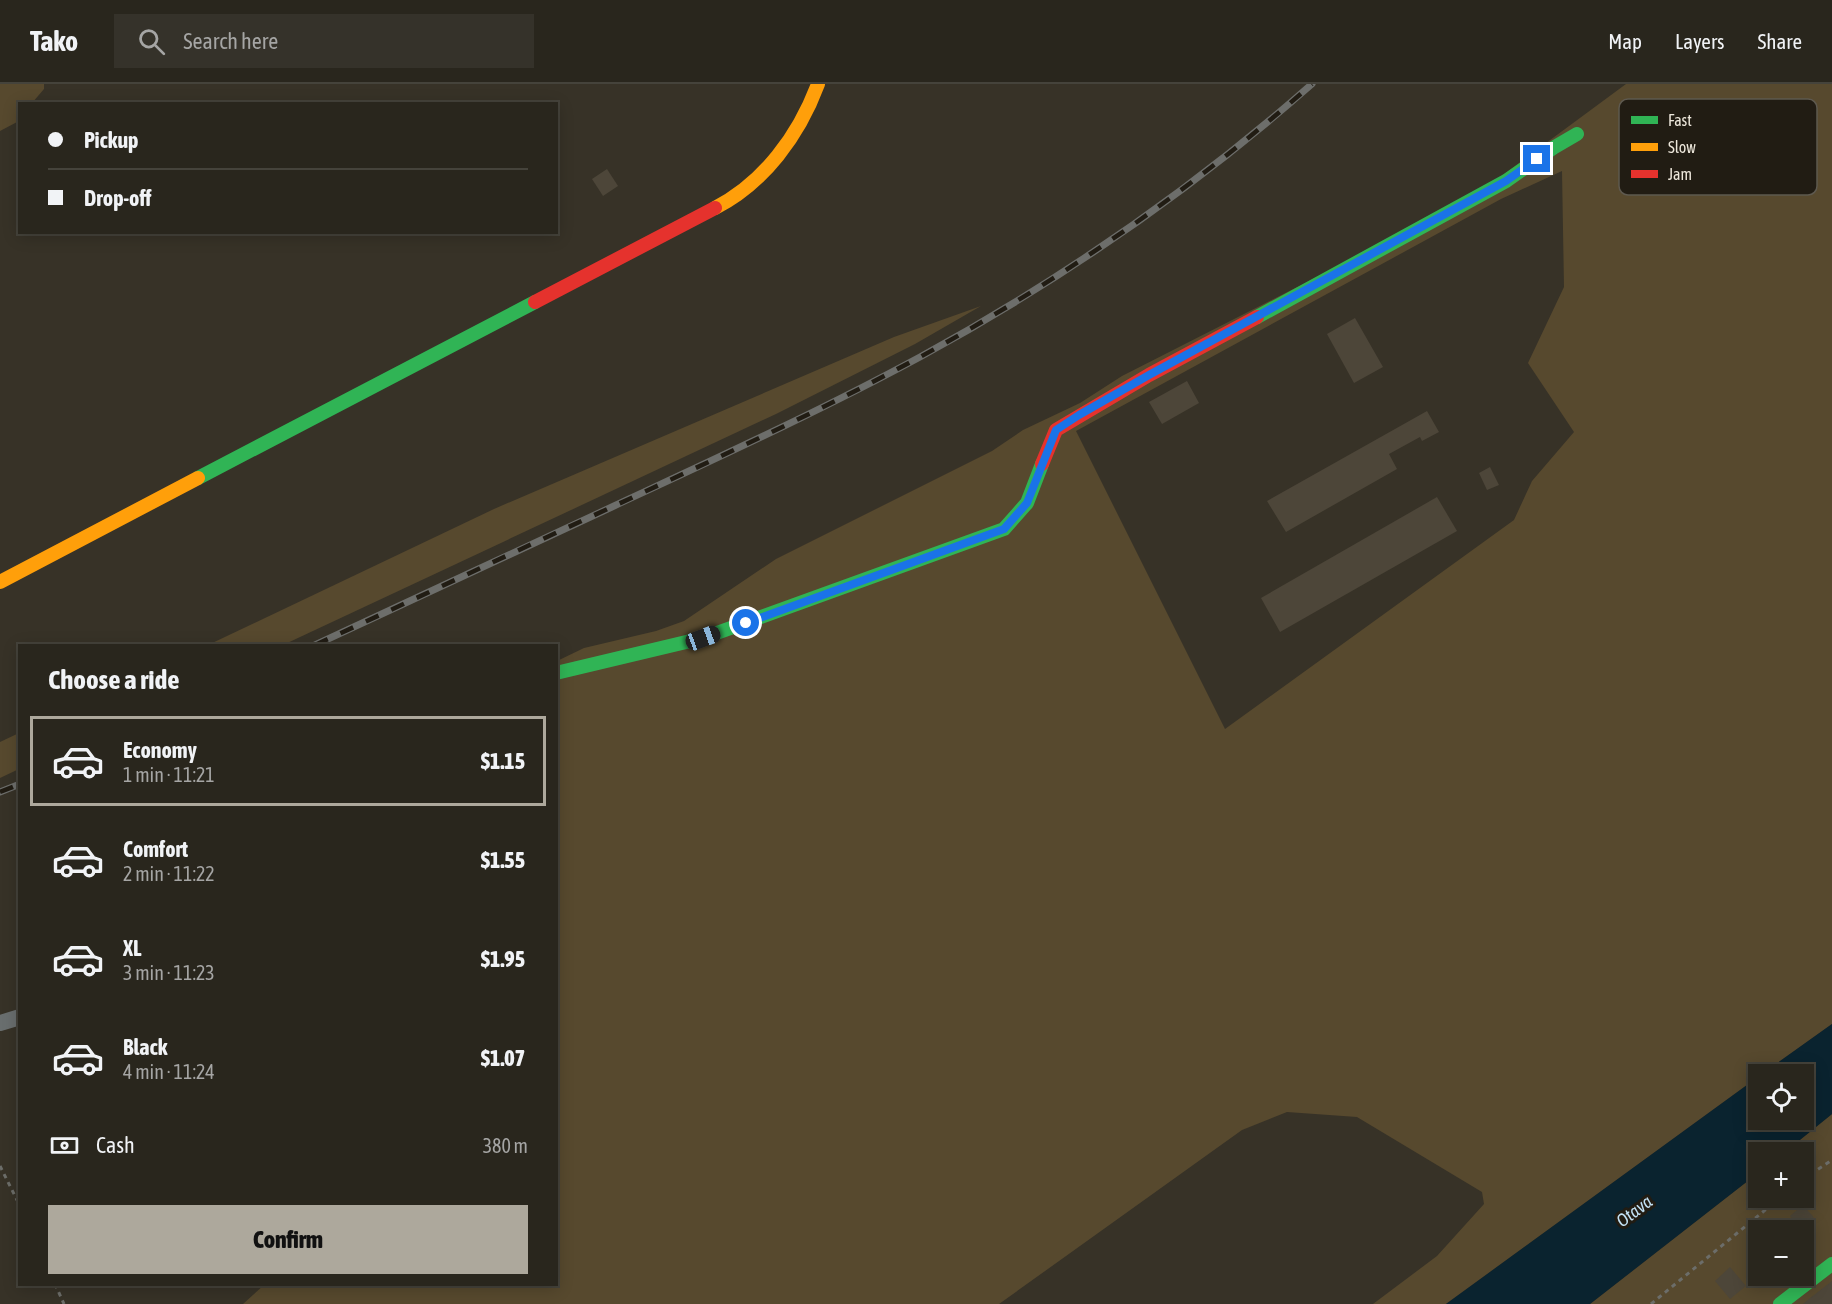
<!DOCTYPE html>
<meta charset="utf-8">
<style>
:root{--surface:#29261d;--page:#35322a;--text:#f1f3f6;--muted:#a5a5a4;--line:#45433b;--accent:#ada89c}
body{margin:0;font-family:"Asap Condensed",sans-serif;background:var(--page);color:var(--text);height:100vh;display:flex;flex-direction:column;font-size:22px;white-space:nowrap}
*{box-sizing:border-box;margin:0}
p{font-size:20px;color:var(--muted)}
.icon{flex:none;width:33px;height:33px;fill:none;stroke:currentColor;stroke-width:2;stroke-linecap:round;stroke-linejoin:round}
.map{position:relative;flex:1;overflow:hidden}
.sheet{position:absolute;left:18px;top:560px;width:540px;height:642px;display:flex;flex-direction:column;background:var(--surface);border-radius:0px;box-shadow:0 3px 15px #0003,0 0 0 2px var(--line)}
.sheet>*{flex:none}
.guide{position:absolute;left:18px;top:18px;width:540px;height:132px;border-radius:0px;box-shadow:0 3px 15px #0003,0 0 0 2px var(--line);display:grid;align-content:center;height:132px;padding:0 30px;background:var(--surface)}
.controls{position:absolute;left:1748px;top:980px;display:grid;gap:12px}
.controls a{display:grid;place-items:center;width:66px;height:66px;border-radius:0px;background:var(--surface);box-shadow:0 3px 15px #0003,0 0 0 2px var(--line);font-size:30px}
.end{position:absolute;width:27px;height:27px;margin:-14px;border:8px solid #1a73e8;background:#fff;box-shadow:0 0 0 3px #fff}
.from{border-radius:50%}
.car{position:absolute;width:18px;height:36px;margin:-18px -9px;border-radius:8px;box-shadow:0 0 4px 2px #0007;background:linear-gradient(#222 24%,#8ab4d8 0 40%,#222 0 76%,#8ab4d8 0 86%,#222 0)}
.guide b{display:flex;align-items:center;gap:21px;height:57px;font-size:22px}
.guide b+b{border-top:2px solid var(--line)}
.guide i{width:15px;height:15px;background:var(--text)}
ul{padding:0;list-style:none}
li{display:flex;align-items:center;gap:18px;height:90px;margin:0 12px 9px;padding:0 18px;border:3px solid transparent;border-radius:0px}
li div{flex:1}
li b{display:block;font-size:22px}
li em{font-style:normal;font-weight:800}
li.current{border-color:var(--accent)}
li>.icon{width:54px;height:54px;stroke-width:1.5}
h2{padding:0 30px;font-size:27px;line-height:72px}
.pay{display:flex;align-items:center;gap:15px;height:66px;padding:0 30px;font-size:22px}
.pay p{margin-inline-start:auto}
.button{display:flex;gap:12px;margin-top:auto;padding:12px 30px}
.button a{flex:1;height:69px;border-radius:0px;background:var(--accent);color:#111;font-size:24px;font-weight:800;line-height:69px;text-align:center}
header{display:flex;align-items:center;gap:36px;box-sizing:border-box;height:84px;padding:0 30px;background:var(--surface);border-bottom:2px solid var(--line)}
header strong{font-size:28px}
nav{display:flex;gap:33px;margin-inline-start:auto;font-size:21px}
.search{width:420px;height:54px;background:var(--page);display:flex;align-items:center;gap:15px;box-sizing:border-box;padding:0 21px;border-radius:0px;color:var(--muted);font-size:22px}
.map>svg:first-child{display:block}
.green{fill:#57492e;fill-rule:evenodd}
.water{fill:#0a232f}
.building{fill:#4d4639}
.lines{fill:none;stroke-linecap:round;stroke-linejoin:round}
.path{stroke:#6c6d69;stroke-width:3;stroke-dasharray:4.5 4.5;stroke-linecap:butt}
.street{stroke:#696e6e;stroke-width:16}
.fast{stroke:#30b455;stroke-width:14}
.slow{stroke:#ff9f0a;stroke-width:14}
.jam{stroke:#e5322d;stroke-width:14}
.rail-casing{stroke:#6d6e6b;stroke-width:7}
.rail{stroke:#211c13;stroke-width:4.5;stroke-dasharray:14;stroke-linecap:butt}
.route{stroke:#1a73e8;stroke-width:8}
.labels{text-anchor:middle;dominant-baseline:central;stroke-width:6;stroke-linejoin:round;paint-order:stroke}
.water-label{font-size:18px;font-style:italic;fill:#c2e1f4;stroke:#211c13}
.key{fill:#211c13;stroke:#5e594f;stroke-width:1.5}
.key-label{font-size:16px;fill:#ede7db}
</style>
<header>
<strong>Tako</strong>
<div class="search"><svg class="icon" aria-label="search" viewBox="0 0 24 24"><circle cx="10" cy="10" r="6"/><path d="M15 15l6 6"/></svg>Search here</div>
<nav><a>Map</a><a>Layers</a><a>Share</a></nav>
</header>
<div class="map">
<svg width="1832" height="1220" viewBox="0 0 1832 1220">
<rect width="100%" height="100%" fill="#373227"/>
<g class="green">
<polygon points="0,0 44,0 44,5 32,19 20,20 19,37 0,47"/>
<path d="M1626 0H1832V940L1762 990H1758V993L1446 1220H1373L1437 1172 1484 1120 1482 1108 1357 1033 1287 1028 1242 1046 999 1220H243L265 1200H556L557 577 584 564 656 547 684 537 776 475 992 367 1023 346 1080 319 1122 292 1315 194 1481 107ZM1562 87 1564 203 1528 279 1574 348 1532 397 1514 436 1225 645 1076 347 1501 115Z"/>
<polygon points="981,222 915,260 776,330 283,561 208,561 494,425 894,253"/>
<polygon points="19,649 19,685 0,694 0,658"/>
<path d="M1832 1030V1220H1590L1758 1089V1113H1803V1068H1785ZM1758 1146H1803V1191H1758Z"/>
</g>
<polygon class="water" points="1832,940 1832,1030 1785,1068 1758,1068 1758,1089 1590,1220 1446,1220 1758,993 1758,1035 1803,1035 1803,990 1762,990"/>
<g class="building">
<polygon points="607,85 618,102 603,112 592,95"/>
<polygon points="1355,234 1383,283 1354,299 1327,250"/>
<polygon points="1187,297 1199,319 1162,340 1149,318"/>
<polygon points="1427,327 1439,348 1422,357 1420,353 1389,370 1397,385 1286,448 1267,417"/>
<polygon points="1490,383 1499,401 1487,406 1479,389"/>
<polygon points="1437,413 1457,447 1280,548 1261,514"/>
<polygon points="1803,1121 1816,1136 1803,1147 1790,1132"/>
<polygon points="1730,1183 1746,1202 1730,1215 1715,1197"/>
<polygon points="1832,1197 1832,1220 1803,1220 1810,1214"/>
</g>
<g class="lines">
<g class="path">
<polyline points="0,1082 20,1122"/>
<polyline points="1803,1095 1832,1076"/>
<polyline points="55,1200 64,1220"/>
<polyline points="1651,1220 1781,1113"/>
</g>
<polyline class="street" points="0,939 20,933"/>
<g class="fast">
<polyline points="1257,233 1506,97 1553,64 1577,50"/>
<polyline points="198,394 535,218"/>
<polyline points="556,589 703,554 1004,445 1027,419 1042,380"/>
<polyline points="1780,1220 1832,1180"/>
</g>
<g class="slow">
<path d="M715 124C764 99 799 51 818 0"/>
<polyline points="0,498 198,394"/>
</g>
<g class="jam">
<polyline points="535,218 715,124"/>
<polyline points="1042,380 1056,346 1149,291 1257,233"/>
</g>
<g class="rail-casing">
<g id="rail">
<path d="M315 561C415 515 514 468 614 422 717 374 820 327 920 273 1059 197 1193 105 1312 0"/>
<polyline points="0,708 20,700"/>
</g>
</g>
<use href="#rail" class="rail"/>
</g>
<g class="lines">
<polyline class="route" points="746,539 1004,445 1027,419 1056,346 1079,331 1149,291 1506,97 1537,75"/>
</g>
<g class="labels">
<g class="water-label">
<text transform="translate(1634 1127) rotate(-37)">Otava</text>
</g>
</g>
<rect x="1619" y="15" width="198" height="96" rx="9" class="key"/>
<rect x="1631" y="32" width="27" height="8" fill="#30b455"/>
<rect x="1631" y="59" width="27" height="8" fill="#ff9f0a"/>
<rect x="1631" y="86" width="27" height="8" fill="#e5322d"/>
<g class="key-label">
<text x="1668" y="42">Fast</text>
<text x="1668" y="69">Slow</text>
<text x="1668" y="96">Jam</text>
</g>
</svg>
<div class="controls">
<a><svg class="icon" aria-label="locate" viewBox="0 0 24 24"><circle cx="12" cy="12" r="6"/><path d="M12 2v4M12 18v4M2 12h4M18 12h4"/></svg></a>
<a>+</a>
<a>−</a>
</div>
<i class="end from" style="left:746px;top:539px"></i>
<i class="end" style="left:1537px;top:75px"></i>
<i class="car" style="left:703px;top:554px;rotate:70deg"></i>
<div class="guide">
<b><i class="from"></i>Pickup</b>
<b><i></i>Drop-off</b>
</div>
<section class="sheet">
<h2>Choose a ride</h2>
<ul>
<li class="current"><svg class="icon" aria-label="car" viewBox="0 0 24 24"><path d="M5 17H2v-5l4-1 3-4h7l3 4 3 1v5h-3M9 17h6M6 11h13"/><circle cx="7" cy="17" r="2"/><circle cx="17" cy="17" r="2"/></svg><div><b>Economy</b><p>1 min · 11:21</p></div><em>$1.15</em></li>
<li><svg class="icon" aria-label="car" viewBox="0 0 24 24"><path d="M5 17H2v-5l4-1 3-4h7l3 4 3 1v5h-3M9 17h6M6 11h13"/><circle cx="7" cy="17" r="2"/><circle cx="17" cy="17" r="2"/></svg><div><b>Comfort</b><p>2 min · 11:22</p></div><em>$1.55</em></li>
<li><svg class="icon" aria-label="car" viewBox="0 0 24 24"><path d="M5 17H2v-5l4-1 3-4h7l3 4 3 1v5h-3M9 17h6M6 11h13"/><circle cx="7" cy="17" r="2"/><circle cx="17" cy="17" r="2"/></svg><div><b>XL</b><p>3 min · 11:23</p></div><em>$1.95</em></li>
<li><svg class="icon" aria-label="car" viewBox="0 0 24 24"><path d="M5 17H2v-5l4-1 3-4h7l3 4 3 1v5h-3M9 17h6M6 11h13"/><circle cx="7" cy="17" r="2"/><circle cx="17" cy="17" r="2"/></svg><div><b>Black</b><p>4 min · 11:24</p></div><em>$1.07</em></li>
</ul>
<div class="pay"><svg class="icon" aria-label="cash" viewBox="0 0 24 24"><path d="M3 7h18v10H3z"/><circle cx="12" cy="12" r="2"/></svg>Cash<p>380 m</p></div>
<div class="button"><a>Confirm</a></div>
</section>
</div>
